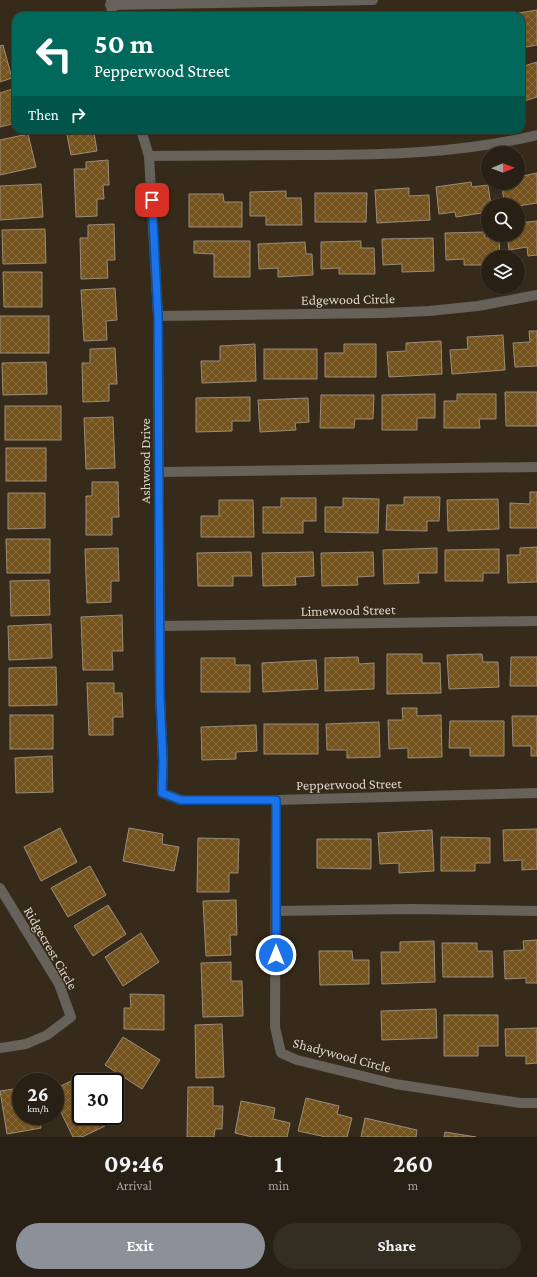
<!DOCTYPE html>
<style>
:root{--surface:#282014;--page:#342d22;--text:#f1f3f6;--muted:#a5a3a0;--line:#443e34;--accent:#8c9099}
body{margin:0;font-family:"Crimson Pro",serif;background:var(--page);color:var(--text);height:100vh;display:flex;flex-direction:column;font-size:15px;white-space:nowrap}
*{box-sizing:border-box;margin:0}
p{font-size:13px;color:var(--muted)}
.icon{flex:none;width:22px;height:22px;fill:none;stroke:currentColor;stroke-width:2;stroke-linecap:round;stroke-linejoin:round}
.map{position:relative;height:1137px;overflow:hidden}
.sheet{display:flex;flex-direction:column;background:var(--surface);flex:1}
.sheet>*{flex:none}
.banner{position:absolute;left:12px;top:12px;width:513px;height:122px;border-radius:12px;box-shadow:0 1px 3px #0004,0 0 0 1px var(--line);background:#00695c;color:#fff;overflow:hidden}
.needle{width:26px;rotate:89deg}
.fabs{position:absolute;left:481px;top:146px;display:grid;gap:8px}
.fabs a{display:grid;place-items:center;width:44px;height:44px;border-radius:50%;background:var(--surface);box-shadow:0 1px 3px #0004,0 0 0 1px var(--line);font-size:20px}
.speed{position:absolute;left:12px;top:1073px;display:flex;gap:8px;font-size:20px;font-weight:700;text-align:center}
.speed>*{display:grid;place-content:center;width:52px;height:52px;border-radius:50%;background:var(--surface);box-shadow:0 1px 3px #0004,0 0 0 1px var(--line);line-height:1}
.speed small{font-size:10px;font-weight:400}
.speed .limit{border:2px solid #111;border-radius:6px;background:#fff;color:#111}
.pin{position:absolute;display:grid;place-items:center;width:34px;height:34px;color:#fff;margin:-17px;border-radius:8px;box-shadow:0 2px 6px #0006}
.me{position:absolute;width:44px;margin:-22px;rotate:0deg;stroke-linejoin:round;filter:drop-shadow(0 0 3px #0008)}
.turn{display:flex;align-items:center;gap:14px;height:84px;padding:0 16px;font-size:18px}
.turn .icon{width:52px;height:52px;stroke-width:2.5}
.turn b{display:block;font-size:28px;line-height:34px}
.then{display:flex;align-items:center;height:38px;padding:0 16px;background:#0003;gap:8px;font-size:15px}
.eta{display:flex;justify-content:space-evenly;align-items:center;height:68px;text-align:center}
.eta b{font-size:24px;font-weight:700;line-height:28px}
.action{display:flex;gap:8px;margin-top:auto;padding:8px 16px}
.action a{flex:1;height:46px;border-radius:24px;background:var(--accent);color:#fff;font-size:16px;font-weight:700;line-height:46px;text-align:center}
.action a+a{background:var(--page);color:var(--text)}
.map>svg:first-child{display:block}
.building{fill:url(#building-cross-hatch);stroke:#9a8c7a}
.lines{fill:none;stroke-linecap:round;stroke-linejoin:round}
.minor{stroke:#666259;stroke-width:10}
.route-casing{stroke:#114b97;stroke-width:10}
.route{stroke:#1a73e8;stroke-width:7}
.labels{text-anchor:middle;stroke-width:3;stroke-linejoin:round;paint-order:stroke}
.street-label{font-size:14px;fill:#dcd4ca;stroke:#362b1b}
</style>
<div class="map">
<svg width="537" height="1137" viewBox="0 0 537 1137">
<defs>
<pattern id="building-cross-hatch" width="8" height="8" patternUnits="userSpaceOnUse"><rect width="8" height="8" fill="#75531e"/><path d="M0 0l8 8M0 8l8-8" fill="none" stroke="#886b3d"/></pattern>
</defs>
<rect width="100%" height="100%" fill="#362b1b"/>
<!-- building -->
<g class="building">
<path d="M 537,10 L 537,45 L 521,48 L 521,16 L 519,16 L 519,13 Z"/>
<path d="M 3,45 L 12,78 L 0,82 L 0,46 Z"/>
<path d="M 537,62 L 537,97 L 521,102 L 521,67 Z"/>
<path d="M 16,88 L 16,123 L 0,127 L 0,93 Z"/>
<path d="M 66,130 L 98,130 L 99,132 L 94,133 L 97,151 L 71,155 Z"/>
<path d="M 28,134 L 36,167 L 0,175 L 0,140 Z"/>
<path d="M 108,160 L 109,185 L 103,185 L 104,199 L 97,199 L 97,216 L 76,217 L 74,169 L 86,169 L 86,162 Z"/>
<path d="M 537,173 L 537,203 L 518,206 L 518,205 L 505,205 L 501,183 L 518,183 L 518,177 Z"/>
<path d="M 471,182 L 472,187 L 488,185 L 491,205 L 488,205 L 488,212 L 456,217 L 455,212 L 439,214 L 436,187 Z"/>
<path d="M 41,184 L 43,217 L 0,220 L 0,186 Z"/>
<path d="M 409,188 L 409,196 L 429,195 L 430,220 L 377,223 L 375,190 Z"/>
<path d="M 286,191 L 286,198 L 301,198 L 302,225 L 266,225 L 266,216 L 250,216 L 250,192 Z"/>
<path d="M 315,193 L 367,193 L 366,222 L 315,222 Z"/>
<path d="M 189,194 L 223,194 L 224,202 L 242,202 L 242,227 L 189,227 Z"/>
<path d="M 537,221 L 537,255 L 528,256 L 527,247 L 509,250 L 507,235 L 518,235 L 518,223 Z"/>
<path d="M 114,224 L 115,260 L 107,260 L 108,278 L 81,279 L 80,238 L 88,238 L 88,225 Z"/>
<path d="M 45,229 L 46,263 L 3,264 L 2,230 Z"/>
<path d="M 485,232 L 485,238 L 499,238 L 500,257 L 488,257 L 488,265 L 464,265 L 464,259 L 446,260 L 445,233 Z"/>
<path d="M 433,238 L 434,271 L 402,272 L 402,264 L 383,265 L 382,239 Z"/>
<path d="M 194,241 L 250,241 L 250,277 L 214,277 L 214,254 L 194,253 Z"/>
<path d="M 361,241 L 361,248 L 374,248 L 375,274 L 339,274 L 339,268 L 321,269 L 321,242 Z"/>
<path d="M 305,242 L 306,254 L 312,254 L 313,275 L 278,277 L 278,268 L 259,269 L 258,244 Z"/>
<path d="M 3,272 L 42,272 L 42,307 L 4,307 Z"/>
<path d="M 115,288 L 117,320 L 106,321 L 107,340 L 84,341 L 81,290 Z"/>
<rect x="0" y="316" width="49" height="37"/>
<path d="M 529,331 L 537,331 L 537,366 L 515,367 L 513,343 L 530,342 Z"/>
<path d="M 503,335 L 505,370 L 452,374 L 450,350 L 468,349 L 467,337 Z"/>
<path d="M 441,341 L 442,374 L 389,377 L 387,352 L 406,351 L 406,343 Z"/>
<path d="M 255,344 L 256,381 L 202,383 L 201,361 L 220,361 L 220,346 Z"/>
<path d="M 344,344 L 376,344 L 376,377 L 325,377 L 325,353 L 344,353 Z"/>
<path d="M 115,348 L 117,384 L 109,384 L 109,401 L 83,402 L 82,363 L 90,363 L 90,349 Z"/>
<rect x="264" y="349" width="53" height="30"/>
<path d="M 46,362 L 47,394 L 3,395 L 2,363 Z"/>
<path d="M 505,392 L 537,392 L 537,426 L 506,426 Z"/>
<path d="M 435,394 L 435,418 L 417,418 L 417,430 L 382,430 L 382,395 Z"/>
<path d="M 457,394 L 496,394 L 496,419 L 479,419 L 480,428 L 444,428 L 444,401 L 457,401 Z"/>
<path d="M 321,395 L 374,395 L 373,419 L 355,419 L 354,428 L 320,428 Z"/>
<path d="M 250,397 L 250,421 L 232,421 L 232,431 L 196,432 L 196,398 Z"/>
<path d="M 308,398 L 309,422 L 295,423 L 296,430 L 260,432 L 258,400 Z"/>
<rect x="5" y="406" width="56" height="34"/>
<path d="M 113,417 L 115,468 L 86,469 L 84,418 Z"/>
<rect x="6" y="448" width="40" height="33"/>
<path d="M 92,482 L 118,482 L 119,517 L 112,517 L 112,535 L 86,535 L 86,496 L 92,496 Z"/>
<path d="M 530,492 L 537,492 L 537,528 L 510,528 L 510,503 L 530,504 Z"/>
<path d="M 8,493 L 45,493 L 45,528 L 8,529 Z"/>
<path d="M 404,497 L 440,497 L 439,521 L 427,521 L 427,531 L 386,530 L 387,505 L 404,505 Z"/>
<path d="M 281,498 L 316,498 L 316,521 L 303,521 L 303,533 L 263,533 L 263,507 L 281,507 Z"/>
<path d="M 343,498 L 379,499 L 378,533 L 325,532 L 325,507 L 343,507 Z"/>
<path d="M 498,499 L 499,529 L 448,531 L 447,500 Z"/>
<path d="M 219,500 L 253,500 L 254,537 L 201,537 L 201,516 L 219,516 Z"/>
<path d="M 6,539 L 50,539 L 50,573 L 7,573 Z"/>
<path d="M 537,547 L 537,582 L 508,583 L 507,555 L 520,555 L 520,548 Z"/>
<path d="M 118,548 L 119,581 L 111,581 L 111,602 L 87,603 L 85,549 Z"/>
<path d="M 437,548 L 437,573 L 418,573 L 419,583 L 384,584 L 383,550 Z"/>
<path d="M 499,549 L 499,573 L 483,573 L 483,581 L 445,581 L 445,550 Z"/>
<path d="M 251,552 L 252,576 L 233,576 L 233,586 L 198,586 L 197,553 Z"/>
<path d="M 313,552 L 314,576 L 295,577 L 296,585 L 263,586 L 262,553 Z"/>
<path d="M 373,552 L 374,576 L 357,577 L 358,585 L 322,586 L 321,553 Z"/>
<path d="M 49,580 L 50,615 L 11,616 L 10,581 Z"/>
<path d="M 122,615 L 123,651 L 112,651 L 113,670 L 83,670 L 81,617 Z"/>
<path d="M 51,624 L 52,658 L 9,660 L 8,626 Z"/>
<path d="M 387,654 L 422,654 L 422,663 L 440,663 L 441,693 L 387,694 Z"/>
<path d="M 482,654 L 483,662 L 498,662 L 499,687 L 449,689 L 447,655 Z"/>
<path d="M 358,657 L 359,664 L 374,663 L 374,689 L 325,691 L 325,658 Z"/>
<path d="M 511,657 L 537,657 L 537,686 L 510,686 Z"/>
<path d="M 201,658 L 235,658 L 235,665 L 250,665 L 250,692 L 201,692 Z"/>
<path d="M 316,660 L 318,689 L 263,692 L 262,663 Z"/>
<path d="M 56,667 L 57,705 L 9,706 L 9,668 Z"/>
<path d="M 87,683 L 114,683 L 114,693 L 122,693 L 123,717 L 113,717 L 113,735 L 89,735 Z"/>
<path d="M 402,708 L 417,708 L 417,716 L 441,715 L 442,757 L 408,758 L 408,748 L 389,749 L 388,720 L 403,720 Z"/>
<rect x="10" y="715" width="43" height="34"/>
<path d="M 512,716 L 537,716 L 537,756 L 531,756 L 531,746 L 513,746 Z"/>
<path d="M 450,721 L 504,721 L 504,756 L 470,756 L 470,748 L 449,748 Z"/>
<path d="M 379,722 L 380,757 L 347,758 L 347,750 L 327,750 L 326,724 Z"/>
<rect x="264" y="724" width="54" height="30"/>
<path d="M 256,725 L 257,751 L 236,752 L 236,759 L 202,760 L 201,727 Z"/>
<path d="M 52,756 L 53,792 L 16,793 L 15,758 Z"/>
<path d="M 60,828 L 77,862 L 41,881 L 24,847 Z"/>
<path d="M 129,828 L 163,834 L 162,844 L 179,847 L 174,871 L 123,861 Z"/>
<path d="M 537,829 L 537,869 L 522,870 L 522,860 L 504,861 L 503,830 Z"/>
<path d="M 432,830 L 434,871 L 399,873 L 399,863 L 380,864 L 378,833 Z"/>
<path d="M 441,837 L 490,838 L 490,863 L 475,863 L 475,871 L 441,871 Z"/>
<path d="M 198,838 L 239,839 L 238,873 L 229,873 L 229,892 L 197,892 Z"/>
<path d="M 317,839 L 371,839 L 371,869 L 317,868 Z"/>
<path d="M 90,866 L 106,895 L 68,917 L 51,888 Z"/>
<path d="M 236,900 L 237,935 L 230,935 L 231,955 L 206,956 L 203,901 Z"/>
<path d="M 108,905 L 126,934 L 93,956 L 74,926 Z"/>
<path d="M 141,933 L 159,962 L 123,986 L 105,957 Z"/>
<path d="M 537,940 L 537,983 L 526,983 L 526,978 L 505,979 L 504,951 L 524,950 L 523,941 Z"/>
<path d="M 434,941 L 435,982 L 382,984 L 381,952 L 400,952 L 400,942 Z"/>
<path d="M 442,943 L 477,943 L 477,951 L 492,951 L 493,977 L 443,977 Z"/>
<path d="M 319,951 L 352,951 L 353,960 L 369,960 L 369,984 L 320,985 Z"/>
<path d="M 231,962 L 231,981 L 242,981 L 243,1016 L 203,1017 L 201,963 Z"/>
<path d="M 130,994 L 164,995 L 164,1030 L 124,1029 L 124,1008 L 131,1008 Z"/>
<path d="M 436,1009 L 437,1038 L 382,1040 L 381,1011 Z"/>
<path d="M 444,1015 L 498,1015 L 498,1046 L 478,1046 L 478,1056 L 444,1056 Z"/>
<path d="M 222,1024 L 224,1077 L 196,1078 L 195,1025 Z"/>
<path d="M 537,1028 L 537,1063 L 526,1064 L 526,1056 L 506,1056 L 505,1029 Z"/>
<path d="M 123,1037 L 160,1060 L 142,1089 L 105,1065 Z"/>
<path d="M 81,1076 L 84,1082 L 81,1082 L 81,1116 L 100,1116 L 105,1126 L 82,1137 L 73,1137 L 55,1100 L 55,1089 Z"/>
<path d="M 188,1087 L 213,1087 L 213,1106 L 223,1106 L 222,1129 L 215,1129 L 214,1137 L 187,1137 Z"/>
<path d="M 21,1088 L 21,1116 L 39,1116 L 41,1128 L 7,1134 L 0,1091 Z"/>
<path d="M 306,1098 L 339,1106 L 337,1114 L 352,1118 L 347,1137 L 326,1137 L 298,1131 Z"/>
<path d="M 241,1101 L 275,1108 L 273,1119 L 290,1123 L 287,1137 L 252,1137 L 235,1133 Z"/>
<path d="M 365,1118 L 417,1130 L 416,1137 L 361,1137 Z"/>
<path d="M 445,1132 L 476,1137 L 444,1137 Z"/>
</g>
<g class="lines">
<!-- minor -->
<g class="minor">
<path d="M 111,0 L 112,16"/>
<path d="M 110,5 L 373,0"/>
<path d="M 141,130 L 149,156 L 158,316 L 160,696 L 163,762 L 162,793 L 181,800 L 276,800 L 537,793"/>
<path d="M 149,156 C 203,156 257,155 310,155 C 386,155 463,153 537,135"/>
<path d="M 158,316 L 383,313 L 429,311 L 478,306 L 537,295"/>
<path d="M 159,472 L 537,467"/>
<path d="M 160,626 L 537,621"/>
<path d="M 276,800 L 275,1027 L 281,1053 L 297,1060 L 395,1084 L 520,1103 L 537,1103"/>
<path d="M 0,888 L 59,984 L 71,1017 L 47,1035 L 26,1044 L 0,1048"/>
<path d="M 276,911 L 411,909 L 537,911"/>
</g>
</g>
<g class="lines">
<defs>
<path id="route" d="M 152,200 L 158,316 L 160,696 L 163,762 L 162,793 L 181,800 L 276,800 L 276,955"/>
</defs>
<!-- route casing -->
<use href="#route" class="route-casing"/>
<!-- route -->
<use href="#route" class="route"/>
</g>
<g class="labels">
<!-- street labels -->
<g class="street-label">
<text transform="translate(348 299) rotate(-1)" y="5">Edgewood Circle</text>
<text transform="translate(145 461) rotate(-90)" y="5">Ashwood Drive</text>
<text transform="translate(348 610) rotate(-1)" y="5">Limewood Street</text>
<text transform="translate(349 784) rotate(-1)" y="5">Pepperwood Street</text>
<text transform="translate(51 948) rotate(60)" y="5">Ridgecrest Circle</text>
<text transform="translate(342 1055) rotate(15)" y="5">Shadywood Circle</text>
</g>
</g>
</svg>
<div class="fabs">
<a><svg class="needle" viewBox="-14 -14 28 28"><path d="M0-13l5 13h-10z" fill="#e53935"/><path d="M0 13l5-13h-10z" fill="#a5a3a0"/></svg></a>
<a><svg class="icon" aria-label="search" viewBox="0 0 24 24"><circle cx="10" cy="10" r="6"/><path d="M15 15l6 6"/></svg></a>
<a><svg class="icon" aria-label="layers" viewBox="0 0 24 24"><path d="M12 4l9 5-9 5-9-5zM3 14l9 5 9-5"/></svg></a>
</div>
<div class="speed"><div>26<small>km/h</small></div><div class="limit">30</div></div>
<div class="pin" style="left:152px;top:200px;background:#d93025"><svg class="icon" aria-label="arrive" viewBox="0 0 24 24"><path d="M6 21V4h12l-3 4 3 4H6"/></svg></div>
<svg class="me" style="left:276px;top:955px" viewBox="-20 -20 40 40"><circle r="17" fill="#1a73e8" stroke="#fff" stroke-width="3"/><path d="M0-11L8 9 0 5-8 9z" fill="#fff"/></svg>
<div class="banner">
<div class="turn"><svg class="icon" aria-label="left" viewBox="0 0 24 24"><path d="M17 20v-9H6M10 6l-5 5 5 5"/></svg><div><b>50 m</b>Pepperwood Street</div></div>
<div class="then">Then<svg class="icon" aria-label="right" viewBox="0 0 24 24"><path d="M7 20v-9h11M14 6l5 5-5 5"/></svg></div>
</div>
</div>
<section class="sheet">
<div class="eta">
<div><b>09:46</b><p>Arrival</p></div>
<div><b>1</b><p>min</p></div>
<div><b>260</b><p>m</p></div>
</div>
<div class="action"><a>Exit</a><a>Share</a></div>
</section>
